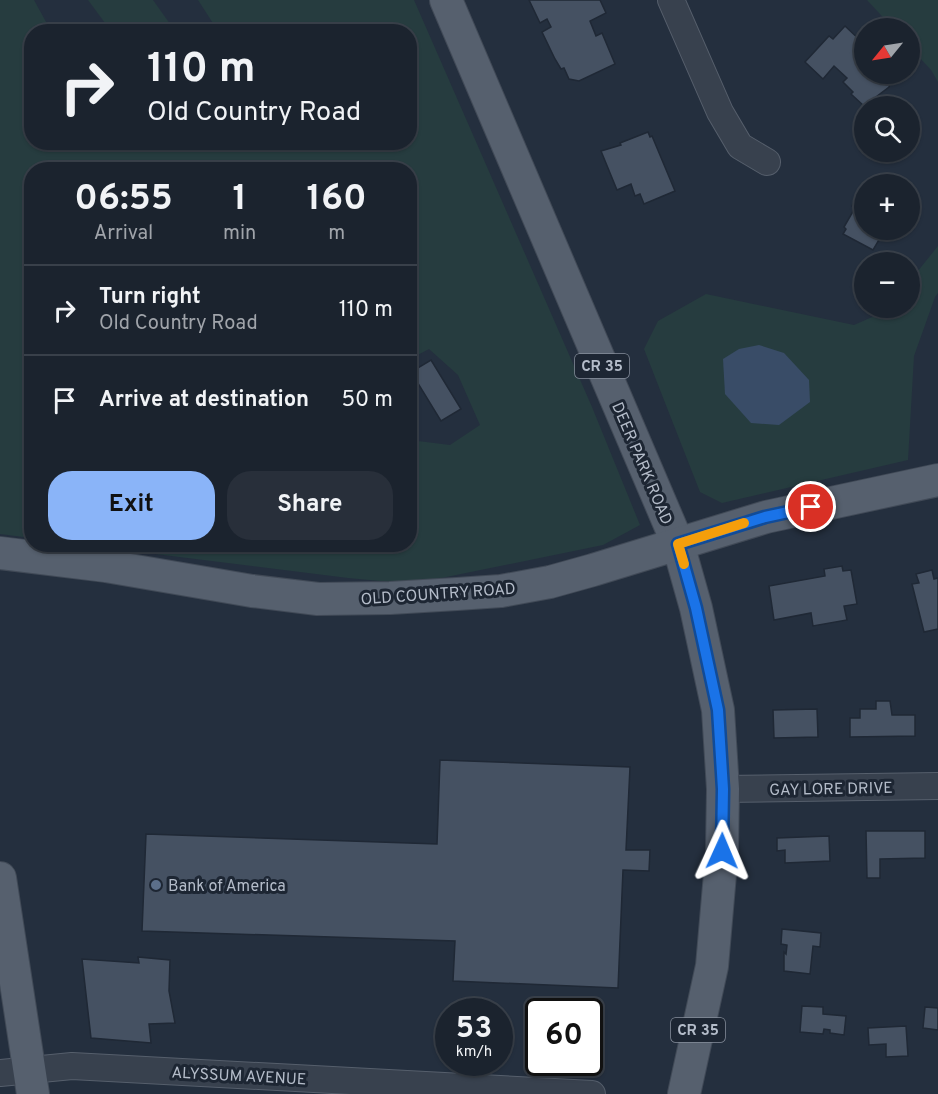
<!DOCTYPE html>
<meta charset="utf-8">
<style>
:root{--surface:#1b232e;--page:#282f3a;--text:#f1f3f6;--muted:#a0a4aa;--line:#39404a;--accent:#8ab4f8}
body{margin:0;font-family:Overpass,sans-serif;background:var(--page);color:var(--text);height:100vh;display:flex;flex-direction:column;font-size:22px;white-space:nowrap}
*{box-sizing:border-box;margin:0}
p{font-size:20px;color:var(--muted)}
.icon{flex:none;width:33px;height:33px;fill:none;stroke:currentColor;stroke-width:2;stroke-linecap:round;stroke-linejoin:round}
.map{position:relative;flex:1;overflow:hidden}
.side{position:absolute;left:24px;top:162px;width:393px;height:390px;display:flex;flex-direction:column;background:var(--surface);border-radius:24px;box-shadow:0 2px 4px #0004,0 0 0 2px var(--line)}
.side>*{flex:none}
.banner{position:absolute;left:24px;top:24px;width:393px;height:126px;border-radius:24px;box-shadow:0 2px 4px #0004,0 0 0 2px var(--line);background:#1b232e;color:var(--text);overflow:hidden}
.needle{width:39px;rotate:240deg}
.controls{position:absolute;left:854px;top:18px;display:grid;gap:12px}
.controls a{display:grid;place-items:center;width:66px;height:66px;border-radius:50%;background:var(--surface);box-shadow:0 2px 4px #0004,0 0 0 2px var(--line);font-size:30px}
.speed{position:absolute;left:435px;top:998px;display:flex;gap:12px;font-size:30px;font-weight:700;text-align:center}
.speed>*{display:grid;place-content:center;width:78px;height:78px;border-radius:50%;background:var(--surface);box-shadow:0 2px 4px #0004,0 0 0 2px var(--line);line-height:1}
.speed small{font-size:15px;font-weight:400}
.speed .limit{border:3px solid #111;border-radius:9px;background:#fff;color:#111}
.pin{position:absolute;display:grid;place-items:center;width:51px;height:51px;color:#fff;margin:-26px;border:3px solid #fff;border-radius:50%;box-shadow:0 2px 6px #0007}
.me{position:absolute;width:66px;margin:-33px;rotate:1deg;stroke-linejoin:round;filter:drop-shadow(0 0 4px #0008)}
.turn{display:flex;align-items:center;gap:21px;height:126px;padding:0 24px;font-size:27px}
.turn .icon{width:78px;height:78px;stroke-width:2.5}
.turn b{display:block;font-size:42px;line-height:51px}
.eta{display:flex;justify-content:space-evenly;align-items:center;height:102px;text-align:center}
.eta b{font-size:36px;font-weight:700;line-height:42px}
.action{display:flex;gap:12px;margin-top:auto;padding:12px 24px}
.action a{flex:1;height:69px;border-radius:24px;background:var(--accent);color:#111;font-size:24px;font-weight:700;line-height:69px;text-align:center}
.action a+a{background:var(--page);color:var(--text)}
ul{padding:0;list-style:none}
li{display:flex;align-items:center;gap:18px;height:90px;padding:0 24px;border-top:2px solid var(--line)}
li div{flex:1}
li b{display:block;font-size:22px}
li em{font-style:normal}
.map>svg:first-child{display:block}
.green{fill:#263c3f}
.water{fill:#394c67}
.building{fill:#455162;stroke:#1f2835;stroke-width:1.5}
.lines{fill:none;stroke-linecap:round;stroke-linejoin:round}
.minor-casing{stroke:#565f6c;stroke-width:28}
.major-casing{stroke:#414a57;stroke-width:34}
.minor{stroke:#38414e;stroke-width:26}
.major{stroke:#56606e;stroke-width:32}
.route-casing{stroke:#114b97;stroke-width:15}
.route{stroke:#1a73e8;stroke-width:10}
.slow{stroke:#f59e0b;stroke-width:10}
.service-dot{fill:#5c6f8a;stroke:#1d2633;stroke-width:2}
.labels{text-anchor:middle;stroke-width:6;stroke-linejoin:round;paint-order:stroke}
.shield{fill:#1d2633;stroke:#878f9c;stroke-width:1.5}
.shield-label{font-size:15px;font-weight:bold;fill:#b4bcc9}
.street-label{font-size:16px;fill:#b4bcc9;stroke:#1d2633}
.poi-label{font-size:16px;fill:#b4bcc9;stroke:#1d2633;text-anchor:start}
</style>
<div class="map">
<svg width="938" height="1094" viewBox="0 0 938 1094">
<rect width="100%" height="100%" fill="#242f3e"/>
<!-- green -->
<g class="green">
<path d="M 0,0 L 34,0 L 51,31 L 32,32 L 32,142 L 410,142 L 410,32 L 218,31 L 198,0 L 414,0 L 592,407 L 640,525 L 603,545 L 412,584 L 348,578 L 83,545 L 410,544 L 410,438 L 418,441 L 450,445 L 480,425 L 458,375 L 429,349 L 410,359 L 410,170 L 32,170 L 31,538 L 0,534 Z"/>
<path d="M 88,0 L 153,0 L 175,31 L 111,31 Z"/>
<path d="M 867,0 L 938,0 L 938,82 L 931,70 L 909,46 L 909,28 L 893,28 Z"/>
<path d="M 938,246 L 938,293 L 935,297 L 914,356 L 908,460 L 722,503 L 700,492 L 644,349 L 658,321 L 706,294 L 854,325 L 886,311 L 889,308 L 909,308 L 909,282 Z"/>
</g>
<!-- water -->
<path class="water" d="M 759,345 L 784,353 L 809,380 L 810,402 L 779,425 L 751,423 L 725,394 L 723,359 L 739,349 Z"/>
<!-- building -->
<g class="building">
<path d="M 529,0 L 600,0 L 606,13 L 590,21 L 596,36 L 602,33 L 615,64 L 579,81 L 569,79 L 564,68 L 561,69 L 555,59 L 542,32 L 551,27 L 547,19 L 540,23 Z"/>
<path d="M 845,26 L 864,44 L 864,74 L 893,74 L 889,87 L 864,106 L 851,94 L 853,92 L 843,82 L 847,78 L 834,66 L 823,79 L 805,62 L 829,36 L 833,39 Z"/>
<path d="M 648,132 L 650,137 L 652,136 L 675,191 L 644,204 L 640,194 L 635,196 L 631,184 L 617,190 L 601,151 L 621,145 L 620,143 Z"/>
<path d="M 864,191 L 864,230 L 890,230 L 884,239 L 880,238 L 873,250 L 843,234 L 846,229 L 844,227 L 855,208 L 852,206 L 855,200 L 857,203 Z"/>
<path d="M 431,360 L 461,409 L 441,421 L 411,372 Z"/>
<path d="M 842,566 L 843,571 L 851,570 L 857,604 L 844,606 L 847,620 L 813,626 L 811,613 L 774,620 L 769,586 L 825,576 L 824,569 Z"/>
<path d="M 932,570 L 934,579 L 938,578 L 938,629 L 924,632 L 912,584 L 919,583 L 916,574 Z"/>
<path d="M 876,701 L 890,701 L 892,715 L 915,715 L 915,736 L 850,737 L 850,718 L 860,718 L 860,709 L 876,709 Z"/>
<path d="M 817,709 L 818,737 L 774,738 L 773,710 Z"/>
<path d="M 440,760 L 630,767 L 626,850 L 650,850 L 649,871 L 623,870 L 618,988 L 453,981 L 455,941 L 142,931 L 146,834 L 437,844 Z"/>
<path d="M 866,831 L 925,831 L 925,858 L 880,859 L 880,878 L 867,878 Z"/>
<path d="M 829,836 L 830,861 L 785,863 L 785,850 L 777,851 L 777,838 Z"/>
<path d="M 782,929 L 821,933 L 820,947 L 813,946 L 810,974 L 784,971 L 784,952 L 786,954 L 787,945 L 781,944 Z"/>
<path d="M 138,957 L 170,960 L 169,991 L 175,1023 L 149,1024 L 151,1043 L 91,1038 L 82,959 L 139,963 Z"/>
<path d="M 802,1006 L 823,1007 L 823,1014 L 846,1016 L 844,1035 L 830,1033 L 830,1030 L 824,1029 L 823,1034 L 800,1032 Z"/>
<path d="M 925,1007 L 938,1008 L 938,1030 L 923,1028 Z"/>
<path d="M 906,1026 L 908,1056 L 886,1057 L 886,1044 L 869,1045 L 868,1028 Z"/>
</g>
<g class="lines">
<defs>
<g id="minor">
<path d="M 671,0 L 720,112 L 740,146 L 767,162"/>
<path d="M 723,789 L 938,786"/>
<path d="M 0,1073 L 72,1066 L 592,1094"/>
</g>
<g id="major">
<path d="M 446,0 L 678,544 L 696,608 L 718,710 L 723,789 L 722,851 L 712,966 L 684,1094"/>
<path d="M 0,553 L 106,566 L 252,591 L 318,599 L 390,598 L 457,594 L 501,591 L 550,582 L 593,570 L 766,517 L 938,480"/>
<path d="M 0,878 L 33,1094"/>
</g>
</defs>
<!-- minor casing -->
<use href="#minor" class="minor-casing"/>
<!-- major casing -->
<use href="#major" class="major-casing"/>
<!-- minor -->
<use href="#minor" class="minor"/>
<!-- major -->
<use href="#major" class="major"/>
</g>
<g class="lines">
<defs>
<path id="route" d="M 722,851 L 723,789 L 718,710 L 696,608 L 678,544 L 765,517 L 811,507"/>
</defs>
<!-- route casing -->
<use href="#route" class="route-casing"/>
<!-- route -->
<use href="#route" class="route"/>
<!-- slow -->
<path class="slow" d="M 684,564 L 678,544 L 744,523"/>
</g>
<!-- markers -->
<circle class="service-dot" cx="156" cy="885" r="6"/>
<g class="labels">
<!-- shield labels -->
<g class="shield">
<rect x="575" y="354" width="54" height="24" rx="4.5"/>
<rect x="671" y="1018" width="54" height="24" rx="4.5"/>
</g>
<g class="shield-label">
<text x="602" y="371">CR 35</text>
<text x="698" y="1035">CR 35</text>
</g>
<!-- street labels -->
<g class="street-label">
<text transform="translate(643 463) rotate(67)" y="6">DEER PARK ROAD</text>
<text transform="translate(438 593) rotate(-4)" y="6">OLD COUNTRY ROAD</text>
<text transform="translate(831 788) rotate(-1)" y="6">GAY LORE DRIVE</text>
<text transform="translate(239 1075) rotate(3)" y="6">ALYSSUM AVENUE</text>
</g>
<!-- poi labels -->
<g class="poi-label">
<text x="168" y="891">Bank of America</text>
</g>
</g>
</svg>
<div class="controls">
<a><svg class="needle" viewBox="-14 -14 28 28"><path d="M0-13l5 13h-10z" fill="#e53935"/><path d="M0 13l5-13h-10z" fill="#a0a4aa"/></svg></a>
<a><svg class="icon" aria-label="search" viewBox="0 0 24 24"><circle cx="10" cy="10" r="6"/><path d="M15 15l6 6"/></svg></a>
<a>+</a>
<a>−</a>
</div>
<div class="speed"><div>53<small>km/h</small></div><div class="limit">60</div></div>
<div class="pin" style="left:811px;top:507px;background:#d93025"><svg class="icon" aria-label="arrive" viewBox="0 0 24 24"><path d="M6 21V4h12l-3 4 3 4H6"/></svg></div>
<svg class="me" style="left:722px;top:851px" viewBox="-20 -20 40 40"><path d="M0-17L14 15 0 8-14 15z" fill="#1a73e8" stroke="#fff" stroke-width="4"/></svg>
<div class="banner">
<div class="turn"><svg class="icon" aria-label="right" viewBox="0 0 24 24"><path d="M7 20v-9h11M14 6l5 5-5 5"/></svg><div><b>110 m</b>Old Country Road</div></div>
</div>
<section class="side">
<div class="eta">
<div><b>06:55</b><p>Arrival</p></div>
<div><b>1</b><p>min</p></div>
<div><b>160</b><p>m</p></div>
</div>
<ul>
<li><svg class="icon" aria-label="right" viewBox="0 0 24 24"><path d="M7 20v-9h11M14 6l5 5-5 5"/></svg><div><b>Turn right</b><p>Old Country Road</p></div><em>110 m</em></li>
<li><svg class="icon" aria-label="arrive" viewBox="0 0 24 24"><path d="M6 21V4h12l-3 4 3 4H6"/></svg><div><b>Arrive at destination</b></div><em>50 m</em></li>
</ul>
<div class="action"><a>Exit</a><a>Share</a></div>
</section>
</div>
